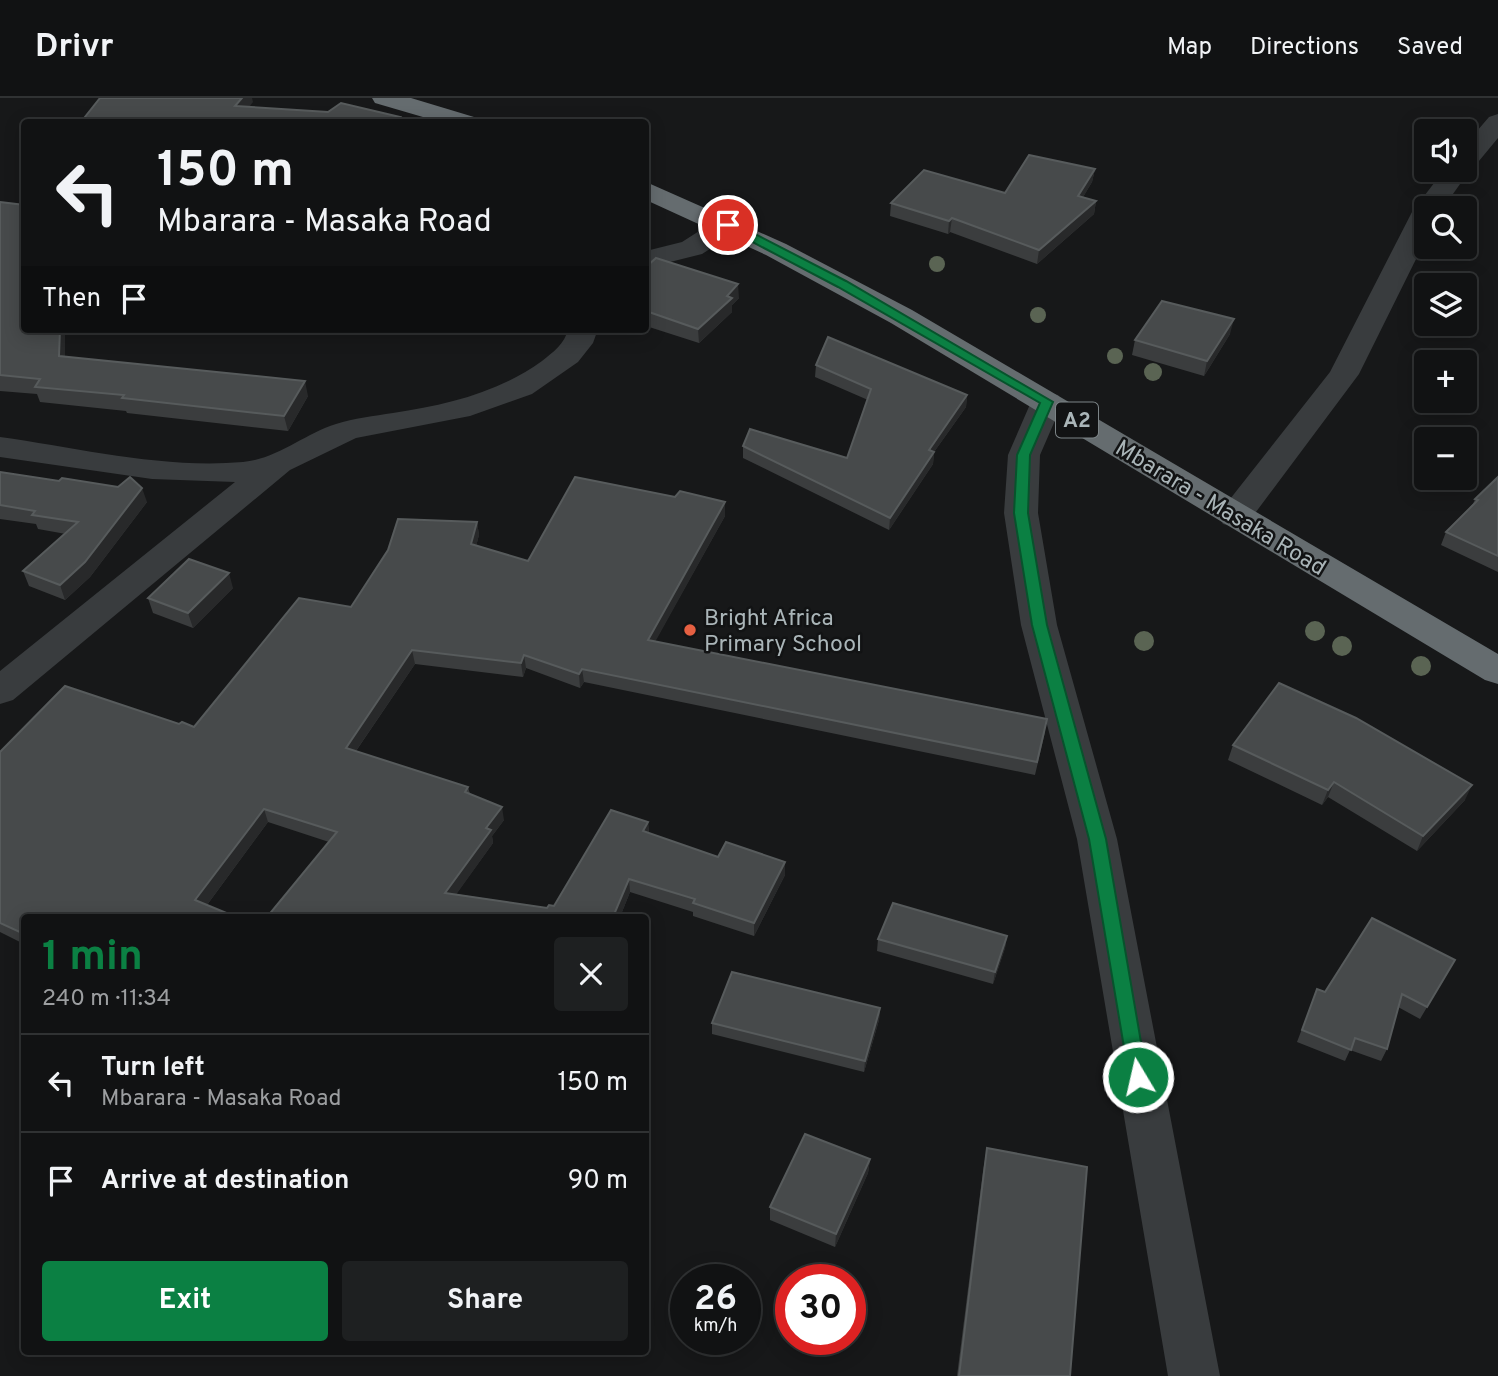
<!DOCTYPE html>
<meta charset="utf-8">
<style>
:root{--surface:#111213;--page:#1e2021;--text:#f1f3f6;--muted:#9c9ea0;--line:#303233;--accent:#0b8043}
body{margin:0;font-family:Overpass,sans-serif;background:var(--page);color:var(--text);height:100vh;display:flex;flex-direction:column;font-size:26px;white-space:nowrap}
*{box-sizing:border-box;margin:0}
p{font-size:23px;color:var(--muted)}
.icon{flex:none;width:38px;height:38px;fill:none;stroke:currentColor;stroke-width:2;stroke-linecap:round;stroke-linejoin:round}
.map{position:relative;flex:1;overflow:hidden}
.drawer{position:absolute;left:21px;top:816px;width:628px;height:441px;display:flex;flex-direction:column;background:var(--surface);border-radius:7px;box-shadow:0 4px 18px #0003,0 0 0 2px var(--line)}
.drawer>*{flex:none}
.hud{position:absolute;left:21px;top:21px;width:628px;height:214px;border-radius:7px;box-shadow:0 4px 18px #0003,0 0 0 2px var(--line);background:#111213;color:var(--text);overflow:hidden}
.controls{position:absolute;left:1414px;top:21px;display:grid;gap:14px}
.controls a{display:grid;place-items:center;width:63px;height:63px;border-radius:7px;background:var(--surface);box-shadow:0 4px 18px #0003,0 0 0 2px var(--line);font-size:35px}
.speed{position:absolute;left:670px;top:1166px;display:flex;gap:14px;font-size:35px;font-weight:700;text-align:center}
.speed>*{display:grid;place-content:center;width:91px;height:91px;border-radius:50%;background:var(--surface);box-shadow:0 4px 18px #0003,0 0 0 2px var(--line);line-height:1}
.speed small{font-size:18px;font-weight:400}
.speed .limit{border:10px solid #d22;background:#fff;color:#111}
.pin{position:absolute;display:grid;place-items:center;width:60px;height:60px;color:#fff;margin:-30px;border:4px solid #fff;border-radius:50%;box-shadow:0 2px 7px #0007}
.me{position:absolute;width:77px;margin:-38px;rotate:351deg;stroke-linejoin:round;filter:drop-shadow(0 0 5px #0008)}
.turn{display:flex;align-items:center;gap:24px;height:147px;padding:0 21px;font-size:32px}
.turn .icon{width:91px;height:91px;stroke-width:2.5}
.turn b{display:block;font-size:49px;line-height:60px}
.then{display:flex;align-items:center;height:66px;padding:0 21px;background:#0003;gap:14px;font-size:26px}
.round{display:grid;place-items:center;flex:none;width:74px;height:74px;border-radius:7px;background:var(--page)}
.headline{display:flex;align-items:center;justify-content:space-between;height:119px;padding:0 21px}
h1{font-size:42px;font-weight:700;line-height:52px;color:var(--accent)}
.cta{display:flex;gap:14px;margin-top:auto;padding:14px 21px}
.cta a{flex:1;height:80px;border-radius:7px;background:var(--accent);color:#fff;font-size:28px;font-weight:700;line-height:80px;text-align:center}
.cta a+a{background:var(--page);color:var(--text)}
ul{padding:0;list-style:none}
li{display:flex;align-items:center;gap:21px;height:98px;padding:0 21px;border-top:2px solid var(--line)}
li div{flex:1}
li b{display:block;font-size:26px}
li em{font-style:normal}
header{display:flex;align-items:center;gap:42px;box-sizing:border-box;height:98px;padding:0 35px;background:var(--surface);border-bottom:2px solid var(--line)}
header strong{font-size:33px}
nav{display:flex;gap:38px;margin-inline-start:auto;font-size:24px}
.map>svg:first-child{display:block}
.lines{fill:none;stroke-linecap:round;stroke-linejoin:round}
.minor{fill:#393c3e;fill-rule:evenodd}
.highway{fill:#656c6f;fill-rule:evenodd}
.tree{fill:#5a6453}
.wall{fill:#3b3d3e}
.shaded-wall{fill:#28292a}
.building{fill:#474a4b;stroke:#575b5c;stroke-width:2}
.route{fill:#0b8043;stroke:#07532c;stroke-width:2}
.poi-dot{fill:#e66042;stroke:#121314;stroke-width:2.5}
.labels{text-anchor:middle;stroke-width:5;stroke-linejoin:round;paint-order:stroke}
.shield{fill:#121314;stroke:#7c8487;stroke-width:2}
.shield-label{font-size:21px;font-weight:bold;fill:#aab5b8}
.street-label{font-size:23px;fill:#aab5b8;stroke:#121314}
.poi-label{font-size:23px;fill:#aab5b8;stroke:#121314;text-anchor:start}
</style>
<header>
<strong>Drivr</strong>
<nav><a>Map</a><a>Directions</a><a>Saved</a></nav>
</header>
<div class="map">
<svg width="1498" height="1278" viewBox="0 0 1498 1278">
<rect width="100%" height="100%" fill="#171819"/>
<g class="lines">
<!-- minor -->
<g class="minor">
<path d="M 1498,16 L 1498,40 L 1474,69 L 1469,70 L 1470,72 L 1443,110 L 1426,110 L 1426,141 L 1359,276 L 1247,426 L 1235,429 L 1223,426 L 1218,418 L 1223,410 L 1330,274 L 1412,114 L 1444,72 L 1465,72 L 1465,47 L 1489,19 Z"/>
<path d="M 728,119 L 738,121 L 742,127 L 738,133 L 702,156 L 646,170 L 646,153 L 682,144 L 718,121 Z"/>
<path d="M 568,231 L 598,231 L 593,245 L 578,264 L 532,296 L 470,318 L 356,340 L 290,372 L 13,602 L 0,606 L 0,573 L 235,384 L 152,381 L 0,359 L 0,339 C 79,350 162,371 243,364 C 277,361 304,336 336,326 C 354,320 374,318 393,315 C 446,307 498,295 542,263 C 553,254 565,246 568,231 Z"/>
<path d="M 1047,295 L 1058,297 L 1063,304 L 1040,357 L 1038,415 L 1057,527 L 1117,741 L 1220,1278 L 1168,1278 L 1077,741 L 1021,527 L 1004,415 L 1008,357 L 1031,304 L 1036,297 Z"/>
</g>
<!-- highway -->
<g class="highway">
<path d="M 372,0 L 411,0 L 474,19 L 478,24 L 440,24 L 375,5 Z"/>
<path d="M 646,84 L 786,146 L 912,212 L 1498,556 L 1498,586 L 1485,582 L 891,225 L 766,157 L 646,102 Z"/>
</g>
</g>
<!-- trees -->
<g class="tree">
<circle cx="937" cy="166" r="8"/>
<circle cx="1038" cy="217" r="8"/>
<circle cx="1115" cy="258" r="8"/>
<circle cx="1153" cy="274" r="9"/>
<circle cx="1315" cy="533" r="10"/>
<circle cx="1144" cy="543" r="10"/>
<circle cx="1342" cy="548" r="10"/>
<circle cx="1421" cy="568" r="10"/>
</g>
<!-- wall -->
<g class="wall">
<path d="M 1095,71 L 1092,84 L 1083,99 L 1096,103 L 1094,116 L 1037,166 L 950,134 L 948,136 L 890,118 L 891,105 L 1005,95 Z"/>
<path d="M 0,104 L 24,231 L 65,231 L 65,258 L 308,298 L 288,333 L 127,315 L 126,313 L 40,304 L 37,296 L 0,293 Z"/>
<path d="M 646,169 L 739,200 L 732,207 L 732,214 L 699,245 L 646,228 Z"/>
<path d="M 1230,236 L 1204,278 L 1132,257 L 1135,242 Z"/>
<path d="M 816,267 L 967,297 L 966,309 L 934,354 L 933,366 L 889,432 L 743,360 L 743,348 L 847,360 L 868,302 L 815,279 Z"/>
<path d="M 0,374 L 147,404 L 90,479 L 65,502 L 29,488 L 23,473 L 66,436 L 38,431 L 36,426 L 0,421 Z"/>
<path d="M 1498,379 L 1498,474 L 1441,447 L 1446,434 L 1473,406 L 1475,401 Z"/>
<path d="M 675,399 L 725,404 L 725,418 L 655,543 L 1045,634 L 1035,677 L 584,584 L 580,590 L 526,570 L 523,579 L 415,566 L 356,653 L 468,689 L 470,696 L 504,722 L 492,738 L 493,745 L 456,796 L 547,810 L 554,808 L 648,724 L 649,735 L 718,759 L 785,764 L 785,777 L 754,838 L 693,818 L 693,814 L 630,794 L 620,819 L 267,819 L 329,744 L 268,724 L 207,807 L 24,819 L 24,846 L 0,834 L 0,654 L 179,626 L 194,629 L 351,509 L 477,424 L 479,437 L 476,448 L 528,463 Z"/>
<path d="M 233,490 L 193,530 L 153,515 L 148,500 Z"/>
<path d="M 1233,647 L 1465,702 L 1417,753 L 1328,699 L 1322,707 L 1228,662 Z"/>
<path d="M 1007,838 L 1005,850 L 993,886 L 877,853 L 878,841 Z"/>
<path d="M 1455,862 L 1420,921 L 1398,909 L 1387,951 L 1381,963 L 1350,952 L 1345,963 L 1297,944 L 1317,891 L 1325,894 Z"/>
<path d="M 880,910 L 879,922 L 864,974 L 712,936 L 712,925 Z"/>
<path d="M 987,1050 L 1070,1278 L 957,1278 L 983,1073 Z"/>
<path d="M 870,1061 L 868,1075 L 835,1149 L 770,1122 L 770,1109 Z"/>
</g>
<!-- shaded-wall -->
<g class="shaded-wall">
<path d="M 242,0 L 252,0 L 253,4 L 239,22 L 235,8 Z"/>
<path d="M 400,19 L 400,24 L 393,24 Z"/>
<path d="M 1095,71 L 1092,84 L 1076,111 L 1078,98 Z"/>
<path d="M 1096,103 L 1094,116 L 1037,166 L 1039,152 Z"/>
<path d="M 952,120 L 950,134 L 948,136 L 949,123 Z"/>
<path d="M 738,186 L 739,200 L 732,207 L 732,214 L 699,245 L 698,231 Z"/>
<path d="M 1234,221 L 1230,236 L 1204,278 L 1207,263 Z"/>
<path d="M 60,231 L 65,231 L 65,273 L 59,258 Z"/>
<path d="M 305,283 L 308,298 L 288,333 L 284,318 Z"/>
<path d="M 967,297 L 966,309 L 934,354 L 933,366 L 889,432 L 890,420 L 929,352 Z"/>
<path d="M 142,390 L 147,404 L 90,479 L 65,502 L 60,487 Z"/>
<path d="M 725,404 L 725,418 L 649,555 L 648,542 Z"/>
<path d="M 477,424 L 479,437 L 473,460 L 471,446 Z"/>
<path d="M 229,475 L 233,490 L 193,530 L 188,515 Z"/>
<path d="M 412,552 L 415,566 L 349,663 L 346,650 Z"/>
<path d="M 524,557 L 526,570 L 523,579 L 521,565 Z"/>
<path d="M 582,571 L 584,584 L 580,590 L 579,576 Z"/>
<path d="M 1334,684 L 1328,699 L 1322,707 L 1328,692 Z"/>
<path d="M 1472,687 L 1465,702 L 1417,753 L 1423,738 Z"/>
<path d="M 502,709 L 504,722 L 492,738 L 493,745 L 448,808 L 445,795 L 486,730 Z"/>
<path d="M 264,711 L 268,724 L 201,815 L 195,802 Z"/>
<path d="M 648,724 L 649,737 L 643,733 Z"/>
<path d="M 785,764 L 785,777 L 754,838 L 754,825 Z"/>
<path d="M 629,781 L 630,794 L 620,819 L 613,819 Z"/>
<path d="M 1007,838 L 1005,850 L 993,886 L 995,874 Z"/>
<path d="M 880,910 L 879,922 L 864,974 L 865,963 Z"/>
<path d="M 870,1061 L 868,1075 L 835,1149 L 836,1136 Z"/>
</g>
<!-- building -->
<g class="building">
<path d="M 100,0 L 242,0 L 235,8 L 328,14 L 341,5 L 400,19 L 393,24 L 81,24 Z"/>
<path d="M 1029,57 L 1095,71 L 1078,98 L 1096,103 L 1039,152 L 952,120 L 949,123 L 891,105 L 924,72 L 1005,95 Z"/>
<path d="M 0,104 L 24,107 L 24,231 L 60,231 L 59,258 L 305,283 L 284,318 L 122,300 L 124,297 L 35,289 L 40,281 L 0,277 Z"/>
<path d="M 656,160 L 738,186 L 727,198 L 732,200 L 698,231 L 646,213 L 646,169 Z"/>
<path d="M 1162,203 L 1234,221 L 1207,263 L 1135,242 Z"/>
<path d="M 828,239 L 967,297 L 929,352 L 934,354 L 890,420 L 743,348 L 750,331 L 847,360 L 871,291 L 816,267 Z"/>
<path d="M 0,374 L 59,383 L 62,380 L 118,389 L 130,379 L 142,390 L 85,464 L 60,487 L 23,473 L 78,424 L 32,417 L 35,413 L 0,407 Z"/>
<path d="M 575,379 L 675,399 L 680,393 L 725,404 L 648,542 L 1047,621 L 1037,664 L 582,571 L 579,576 L 524,557 L 521,565 L 412,552 L 346,650 L 468,689 L 465,694 L 502,709 L 486,730 L 491,732 L 445,795 L 547,810 L 549,807 L 554,808 L 611,712 L 648,724 L 643,733 L 718,759 L 726,744 L 785,764 L 754,825 L 693,805 L 695,801 L 629,781 L 613,819 L 267,819 L 337,734 L 264,711 L 195,802 L 236,819 L 24,819 L 24,833 L 22,835 L 0,825 L 0,654 L 65,588 L 179,626 L 182,624 L 194,629 L 299,500 L 351,509 L 388,452 L 398,421 L 477,424 L 471,446 L 528,463 Z"/>
<path d="M 1498,379 L 1498,458 L 1446,434 L 1478,402 L 1475,401 Z"/>
<path d="M 189,461 L 229,475 L 188,515 L 148,500 Z"/>
<path d="M 1279,585 L 1356,620 L 1472,687 L 1423,738 L 1334,684 L 1328,692 L 1233,647 Z"/>
<path d="M 893,805 L 1007,838 L 995,874 L 878,841 Z"/>
<path d="M 1372,820 L 1455,862 L 1427,909 L 1402,896 L 1387,951 L 1355,940 L 1351,952 L 1302,932 L 1317,891 L 1325,894 Z"/>
<path d="M 732,874 L 880,910 L 865,963 L 712,925 Z"/>
<path d="M 805,1036 L 870,1061 L 836,1136 L 770,1109 Z"/>
<path d="M 987,1050 L 1087,1069 L 1070,1278 L 959,1278 Z"/>
</g>
<!-- route -->
<path class="route" d="M 724,124 L 732,124 L 846,183 L 1053,304 L 1030,357 L 1028,415 L 1047,527 L 1106,741 L 1147,979 L 1145,985 L 1138,988 L 1131,985 L 1129,979 L 1089,741 L 1032,527 L 1014,415 L 1017,357 L 1040,305 L 838,189 L 724,129 Z"/>
<!-- markers -->
<circle class="poi-dot" cx="690" cy="532" r="7"/>
<g class="labels">
<!-- shield labels -->
<rect class="shield" x="1056" y="304.5" width="42" height="35" rx="5"/>
<g class="shield-label">
<text x="1077" y="329">A2</text>
</g>
<!-- street labels -->
<g class="street-label">
<text transform="translate(1221 409) rotate(31)" y="8">Mbarara - Masaka Road</text>
</g>
<!-- poi labels -->
<g class="poi-label">
<text x="704" y="527">Bright Africa<tspan x="704" dy="26">Primary School</tspan></text>
</g>
</g>
</svg>
<div class="controls">
<a><svg class="icon" aria-label="sound" viewBox="0 0 24 24"><path d="M4 9h4l5-4v14l-5-4H4zM17 9q2 3 0 6"/></svg></a>
<a><svg class="icon" aria-label="search" viewBox="0 0 24 24"><circle cx="10" cy="10" r="6"/><path d="M15 15l6 6"/></svg></a>
<a><svg class="icon" aria-label="layers" viewBox="0 0 24 24"><path d="M12 4l9 5-9 5-9-5zM3 14l9 5 9-5"/></svg></a>
<a>+</a>
<a>−</a>
</div>
<div class="speed"><div>26<small>km/h</small></div><div class="limit">30</div></div>
<div class="pin" style="left:728px;top:127px;background:#d93025"><svg class="icon" aria-label="arrive" viewBox="0 0 24 24"><path d="M6 21V4h12l-3 4 3 4H6"/></svg></div>
<svg class="me" style="left:1138px;top:979px" viewBox="-20 -20 40 40"><circle r="17" fill="#0b8043" stroke="#fff" stroke-width="3"/><path d="M0-11L8 9 0 5-8 9z" fill="#fff"/></svg>
<div class="hud">
<div class="turn"><svg class="icon" aria-label="left" viewBox="0 0 24 24"><path d="M17 20v-9H6M10 6l-5 5 5 5"/></svg><div><b>150 m</b>Mbarara - Masaka Road</div></div>
<div class="then">Then<svg class="icon" aria-label="arrive" viewBox="0 0 24 24"><path d="M6 21V4h12l-3 4 3 4H6"/></svg></div>
</div>
<section class="drawer">
<div class="headline"><div><h1>1 min</h1><p>240 m · 11:34</p></div><a class="round"><svg class="icon" aria-label="close" viewBox="0 0 24 24"><path d="M6 6l12 12M18 6L6 18"/></svg></a></div>
<ul>
<li><svg class="icon" aria-label="left" viewBox="0 0 24 24"><path d="M17 20v-9H6M10 6l-5 5 5 5"/></svg><div><b>Turn left</b><p>Mbarara - Masaka Road</p></div><em>150 m</em></li>
<li><svg class="icon" aria-label="arrive" viewBox="0 0 24 24"><path d="M6 21V4h12l-3 4 3 4H6"/></svg><div><b>Arrive at destination</b></div><em>90 m</em></li>
</ul>
<div class="cta"><a>Exit</a><a>Share</a></div>
</section>
</div>
